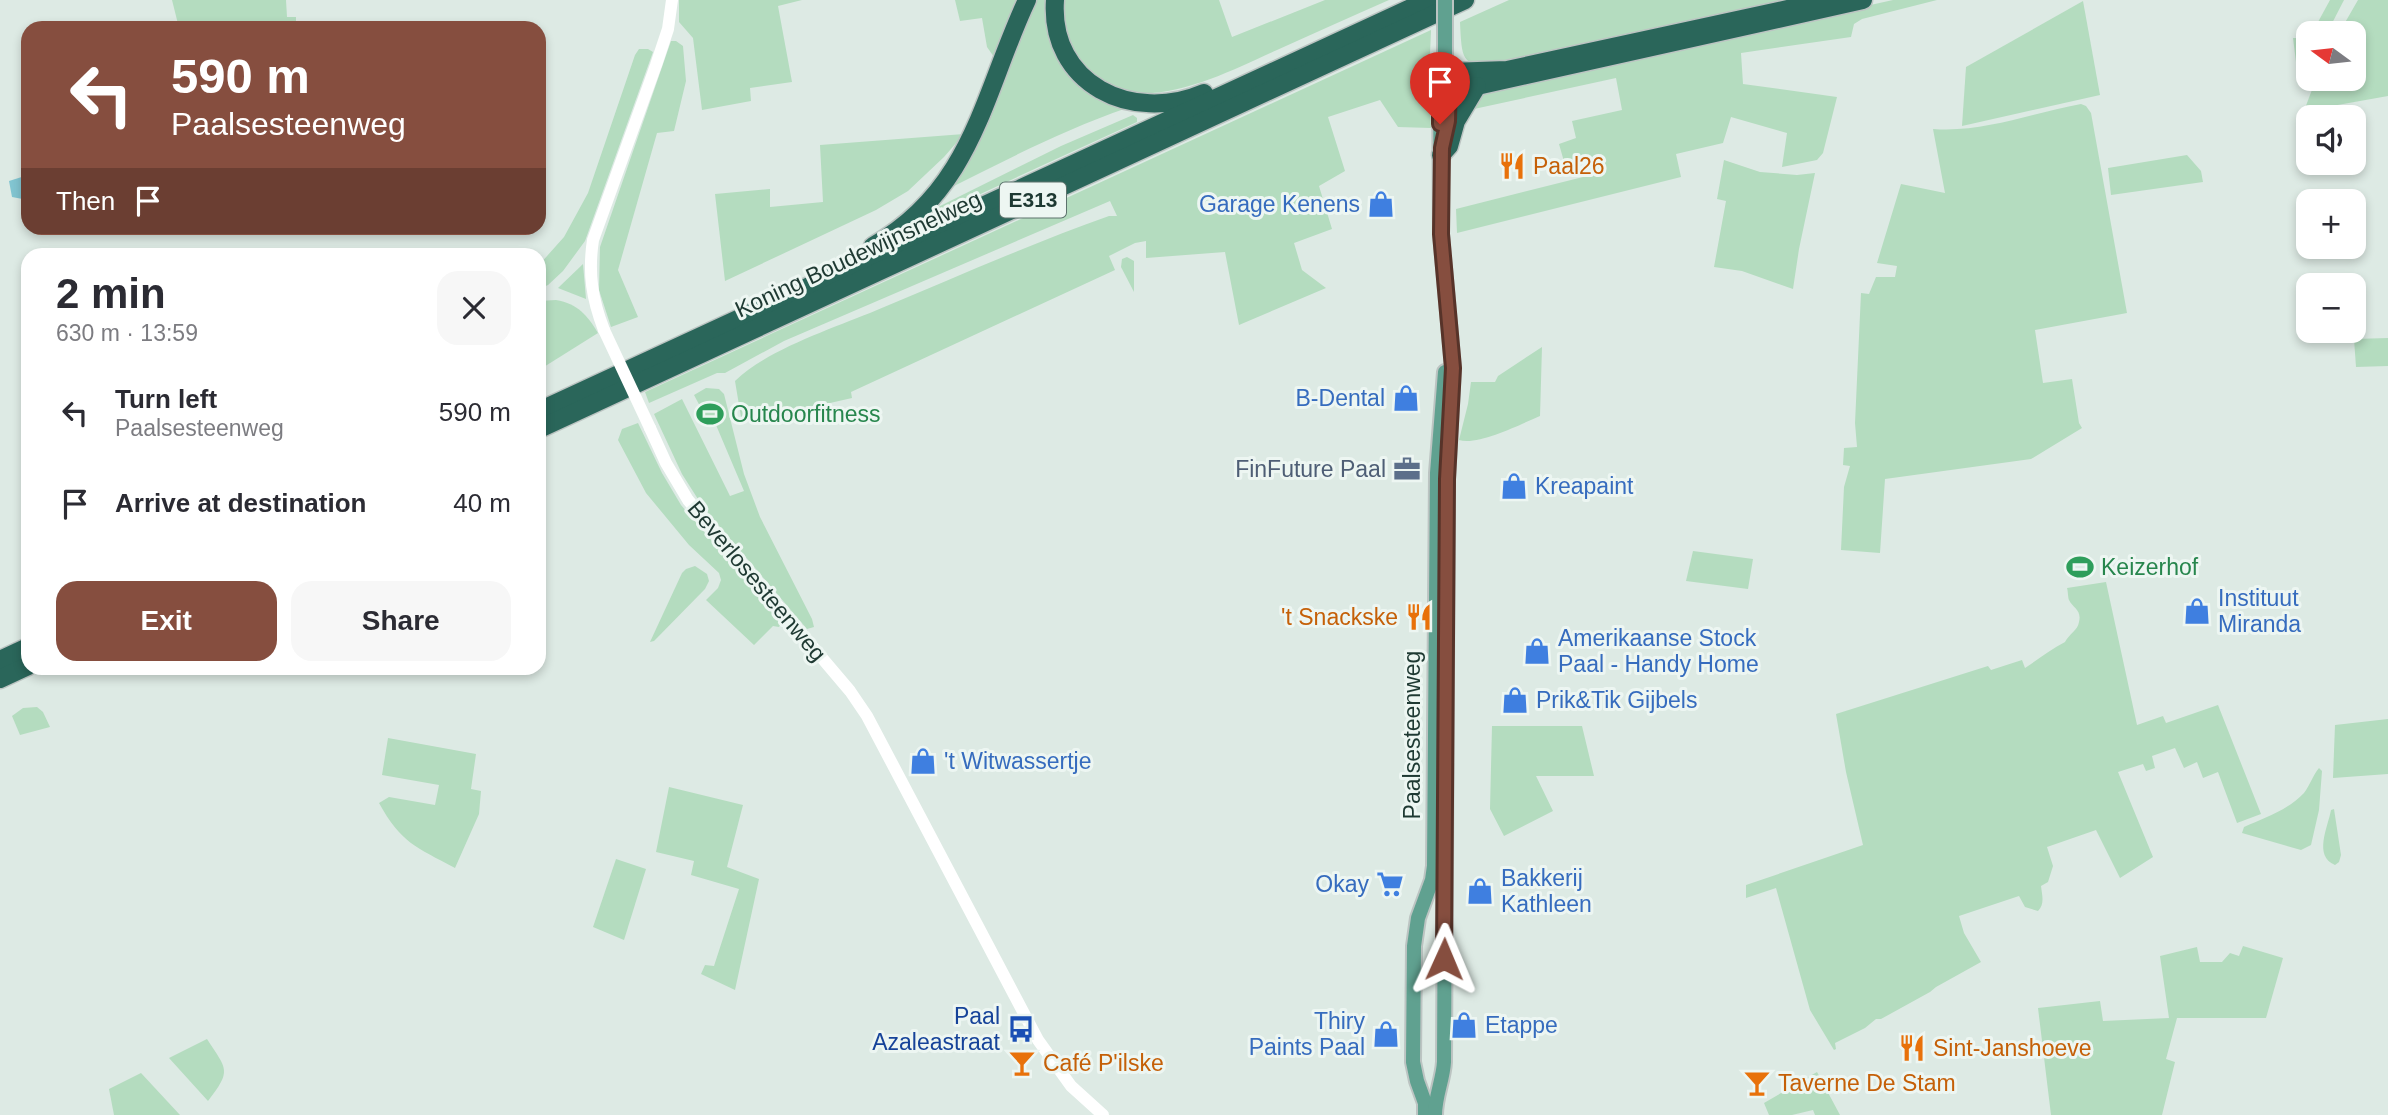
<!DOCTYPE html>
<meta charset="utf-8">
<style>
:root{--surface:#fff;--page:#f7f7f7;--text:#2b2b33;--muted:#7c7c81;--accent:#864e3f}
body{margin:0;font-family:Arial,sans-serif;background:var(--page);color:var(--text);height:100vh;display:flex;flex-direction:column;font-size:26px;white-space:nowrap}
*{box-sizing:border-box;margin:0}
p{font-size:23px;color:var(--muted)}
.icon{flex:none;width:38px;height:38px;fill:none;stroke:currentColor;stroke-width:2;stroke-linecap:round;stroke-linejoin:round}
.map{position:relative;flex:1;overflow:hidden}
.drawer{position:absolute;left:21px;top:248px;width:525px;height:427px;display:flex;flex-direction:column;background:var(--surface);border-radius:21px;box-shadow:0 4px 10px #0003}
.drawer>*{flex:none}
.guide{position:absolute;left:21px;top:21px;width:525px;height:214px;border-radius:21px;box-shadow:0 4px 10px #0003;background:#864e3f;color:#fff;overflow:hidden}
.needle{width:46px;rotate:285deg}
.tools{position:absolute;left:2296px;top:21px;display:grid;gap:14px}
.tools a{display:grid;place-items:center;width:70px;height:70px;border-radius:14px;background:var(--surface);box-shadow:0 4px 10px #0003;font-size:35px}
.pin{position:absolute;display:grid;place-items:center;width:60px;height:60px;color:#fff;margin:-72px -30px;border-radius:50% 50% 50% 0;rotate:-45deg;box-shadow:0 0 7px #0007}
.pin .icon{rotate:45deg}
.me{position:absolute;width:77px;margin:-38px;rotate:1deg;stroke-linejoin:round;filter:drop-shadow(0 0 5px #0008)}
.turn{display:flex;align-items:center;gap:24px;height:147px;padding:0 35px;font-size:32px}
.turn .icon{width:91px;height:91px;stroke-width:2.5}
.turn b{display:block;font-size:49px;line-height:60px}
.then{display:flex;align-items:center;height:66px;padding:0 35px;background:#0003;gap:14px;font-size:26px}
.round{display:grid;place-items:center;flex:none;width:74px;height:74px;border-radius:21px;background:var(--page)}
.headline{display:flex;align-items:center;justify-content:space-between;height:119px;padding:0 35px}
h1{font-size:42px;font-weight:600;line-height:52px}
.cta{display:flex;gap:14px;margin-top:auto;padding:14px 35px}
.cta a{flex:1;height:80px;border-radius:21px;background:var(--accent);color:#fff;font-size:28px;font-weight:600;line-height:80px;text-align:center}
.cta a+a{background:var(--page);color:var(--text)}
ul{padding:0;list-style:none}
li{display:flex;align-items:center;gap:21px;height:91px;padding:0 35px}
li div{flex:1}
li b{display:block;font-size:26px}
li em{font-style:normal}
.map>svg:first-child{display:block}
.green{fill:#b4dcbf}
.water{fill:#82c5d1}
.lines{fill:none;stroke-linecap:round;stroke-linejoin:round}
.primary-casing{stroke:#bcc4c2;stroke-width:18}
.motorway-casing{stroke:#bcc4c2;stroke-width:21}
.tertiary{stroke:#fff;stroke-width:12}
.primary{stroke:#60a190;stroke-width:14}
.motorway{stroke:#2a665a;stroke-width:18}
.primary-bridge-casing{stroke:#bcc4c2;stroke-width:18;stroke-linecap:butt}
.tertiary-bridge{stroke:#fff;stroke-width:12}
.primary-bridge{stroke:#60a190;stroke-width:14}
.route-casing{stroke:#573329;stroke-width:18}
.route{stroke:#864e3f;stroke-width:12}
.labels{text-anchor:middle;stroke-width:6;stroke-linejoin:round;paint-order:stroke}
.shield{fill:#edf6f2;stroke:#5c726c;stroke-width:2}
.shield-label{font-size:21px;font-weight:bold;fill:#1e3932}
.food-label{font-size:23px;fill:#c56008;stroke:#edf6f2;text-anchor:start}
.shop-label{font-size:23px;fill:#366cbe;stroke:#edf6f2;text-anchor:start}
.street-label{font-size:23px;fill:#1e3932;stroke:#edf6f2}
.leisure-label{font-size:23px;fill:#27864d;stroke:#edf6f2;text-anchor:start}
.service-label{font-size:23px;fill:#4e5e75;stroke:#edf6f2;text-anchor:end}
.transit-label{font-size:23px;fill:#164399;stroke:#edf6f2;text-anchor:end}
</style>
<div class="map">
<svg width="2388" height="1115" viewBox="0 0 2388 1115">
<rect width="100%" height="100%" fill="#ddeae4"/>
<!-- green -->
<g class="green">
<path d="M 172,0 L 286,0 L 287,17 L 296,17 L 296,28 L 179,28 Z"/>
<path d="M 679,0 L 802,0 L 778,6 L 792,82 L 750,88 L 751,101 L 702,110 L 693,38 L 679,22 Z"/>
<path d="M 955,0 L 1016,0 L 994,57 L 987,47 L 982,18 L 960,21 Z"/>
<path d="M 1033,0 L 1051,0 L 1063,58 L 1127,108 C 1063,130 1004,161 944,191 Z"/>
<path d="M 1062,0 L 1219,0 L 1232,37 L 1325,0 L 1389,0 C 1351,17 1314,33 1277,50 C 1211,80 1110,134 1067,42 C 1062,31 1063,13 1062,0 Z"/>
<path d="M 1509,0 L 1790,0 L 1511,60 L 1508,64 C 1463,65 1462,68 1460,22 Z"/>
<path d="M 1893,0 L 1937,0 L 1862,19 L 1854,24 L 1851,37 L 1741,53 L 1743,84 L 1837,97 L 1823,153 L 1817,160 L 1782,167 L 1787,133 L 1731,117 L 1723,143 L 1676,154 L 1681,177 L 1457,233 L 1456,209 L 1587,176 L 1584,161 L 1565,165 L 1559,144 L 1576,138 L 1572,121 L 1622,110 L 1616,78 L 1474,109 C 1474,97 1481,94 1491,89 Z"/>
<path d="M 2330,0 L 2344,0 L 2327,33 L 2312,33 Z"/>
<path d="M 2358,0 L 2388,0 L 2388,96 L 2304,111 L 2316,79 L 2354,79 L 2354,33 L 2339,33 Z"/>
<path d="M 2083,1 L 2100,95 L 1962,126 L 1966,67 Z"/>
<path d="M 1431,30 L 1429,79 L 1431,128 L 1398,127 L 1380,100 L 1328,117 L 1345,171 L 1319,186 L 1332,229 L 1294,243 L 1302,270 L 1326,288 L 1239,325 L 1225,252 L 1146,258 L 1146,241 L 1135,243 L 1109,256 L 1115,270 L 851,392 L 852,398 L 742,423 L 735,381 C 768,349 834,328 877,310 C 954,278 1030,244 1109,216 L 1117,216 L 1110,201 L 784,341 L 725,373 L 717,373 L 649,403 L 645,392 Z"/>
<path d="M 2293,38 L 2308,38 L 2308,66 L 2305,68 L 2299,67 L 2296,62 Z"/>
<path d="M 671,41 L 676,41 L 683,46 L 686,81 L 674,131 L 657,133 L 618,270 L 638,317 L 611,327 L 599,290 L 600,247 Z"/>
<path d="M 639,49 L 648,49 L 653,52 L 585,241 L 563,271 L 548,285 L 539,289 L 539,265 L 564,237 L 588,193 L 635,55 Z"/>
<path d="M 2081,104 L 2086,106 L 2091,113 L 2127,313 L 2035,330 L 2043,383 L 2072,379 L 2079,423 L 2082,428 L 2031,459 L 1885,479 L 1880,553 L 1841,550 L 1844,487 L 1850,466 L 1843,465 L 1844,448 L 1857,447 L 1855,423 L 1861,293 L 1869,294 L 1876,277 L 1895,277 L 1897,266 L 1877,263 L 1901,184 L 1945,193 L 1933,129 C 1983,133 2032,113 2081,104 Z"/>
<path d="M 1133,115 L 1137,118 L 1137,122 L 928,218 L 923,218 L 924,214 L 1061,146 Z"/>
<path d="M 964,134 L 944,157 L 908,191 L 876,210 L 725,281 L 715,194 L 770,189 L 770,207 L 823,202 L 820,145 Z"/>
<path d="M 2187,155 L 2201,171 L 2203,182 L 2111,195 L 2108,168 Z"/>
<path d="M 1724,160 L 1760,172 L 1797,175 L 1815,173 L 1799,249 L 1793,289 L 1742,271 L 1714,267 L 1726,201 L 1717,199 Z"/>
<path d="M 251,228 L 300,228 L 301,234 L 253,234 Z"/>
<path d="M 1127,257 L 1134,261 L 1134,292 L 1121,267 L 1122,259 Z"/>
<path d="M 583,264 L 586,299 L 558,288 Z"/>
<path d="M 556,300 C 578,304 587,315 598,333 L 539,370 L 539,301 Z"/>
<path d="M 2388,338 L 2388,366 L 2356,367 L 2354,339 Z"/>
<path d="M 1542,347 L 1540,416 C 1521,424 1478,446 1459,440 L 1468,404 L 1471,382 L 1495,382 L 1498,376 Z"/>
<path d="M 706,388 L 719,389 L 724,394 L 744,474 L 760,517 L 812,619 L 814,627 L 807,629 L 703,507 L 682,474 L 654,414 L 682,399 L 730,496 L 744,491 L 716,425 L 710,425 L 694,395 Z"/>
<path d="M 638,423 L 662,473 L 681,505 L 782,622 L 779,627 L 773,626 L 754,645 L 706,600 L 718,588 L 721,580 L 719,573 L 689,545 L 646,493 L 618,440 L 622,429 Z"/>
<path d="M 1693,551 L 1753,559 L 1748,589 L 1686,581 Z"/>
<path d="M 695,566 L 707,574 L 709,581 L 705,589 L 654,641 L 650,642 L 682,573 L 686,569 Z"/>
<path d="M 2106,582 L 2137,725 L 2163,716 L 2166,723 L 2218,705 L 2261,814 L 2237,823 L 2218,772 L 2203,778 L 2197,762 L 2184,768 L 2175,748 L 2152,756 L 2155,768 L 2146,771 L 2143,764 L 2118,772 L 2153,857 L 2120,878 L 2096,830 L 2047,847 L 2053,866 L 2048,882 L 2041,886 C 2042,895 2045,904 2038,911 L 2025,907 L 2019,896 L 1959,916 L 1964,933 L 1981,962 L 1936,987 L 1930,992 L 1881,1019 L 1876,1019 L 1865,1028 L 1835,1043 L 1836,1049 L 1834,1050 L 1810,1010 L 1776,888 L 1746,898 L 1746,885 L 1863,845 L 1846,772 L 1836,714 L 1988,666 L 1991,670 L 2022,660 L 2025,668 C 2039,659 2051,649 2065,642 C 2069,634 2078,630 2079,622 C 2082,610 2073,608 2069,600 C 2068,598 2068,591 2067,588 Z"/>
<path d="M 37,707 L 43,712 L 50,727 L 20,735 L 12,716 L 23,708 Z"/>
<path d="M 2388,719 L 2388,774 L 2333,778 L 2335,725 Z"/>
<path d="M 1492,726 L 1582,726 L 1594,776 L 1536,776 L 1553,811 L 1504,836 L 1490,809 Z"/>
<path d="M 388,738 L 476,754 L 471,789 L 481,791 L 479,814 L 455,868 C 416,847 401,843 379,803 L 389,797 L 435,805 L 439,785 L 382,775 Z"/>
<path d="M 2319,768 L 2322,771 L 2319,810 L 2311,845 L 2301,850 L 2242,833 L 2244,827 C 2265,818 2288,810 2304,793 C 2310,785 2313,775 2319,768 Z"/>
<path d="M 669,787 L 743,805 L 727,867 L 759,879 L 735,990 L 701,974 L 705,965 L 714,966 L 739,889 L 691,875 L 694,861 L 656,852 Z"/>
<path d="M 2334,809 L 2341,855 L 2339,862 L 2335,865 C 2313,856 2328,827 2331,810 Z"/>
<path d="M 616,859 L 646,869 L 624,940 L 593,927 Z"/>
<path d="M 2243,946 L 2283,958 L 2266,1018 L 2177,1018 L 2166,1059 L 2175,1062 L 2162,1115 L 2051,1115 L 2038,1008 L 2100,1001 L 2103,1021 L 2169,1018 L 2160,956 L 2197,947 L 2200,962 L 2222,962 L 2230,953 L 2239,956 Z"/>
<path d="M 207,1039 C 227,1070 232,1070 208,1101 L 169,1058 Z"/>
<path d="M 1817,1072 L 1840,1115 L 1815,1115 L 1813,1110 L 1792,1115 L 1769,1115 L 1764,1103 Z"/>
<path d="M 141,1073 L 180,1115 L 114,1115 L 109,1089 Z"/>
</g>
<!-- water -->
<path class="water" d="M 28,175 L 28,200 L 12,197 L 9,181 Z"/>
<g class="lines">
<defs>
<g id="primary">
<path d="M 1425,1115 L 1425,1103 L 1417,1081 L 1413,1062 L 1414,946 L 1418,918 L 1432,880 L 1434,866 L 1437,473 L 1445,372"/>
<path d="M 1435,1115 C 1435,1096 1443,1080 1444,1062 L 1447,479 L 1453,368 L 1441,234 L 1440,79 L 1445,57"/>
</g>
<g id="motorway">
<path d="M 1055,0 C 1049,84 1132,124 1204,93"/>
<path d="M 1829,0 L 1507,70 L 1449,72 L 1440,79 L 1449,87 L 1477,86 L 1863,0"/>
<path d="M 1441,155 L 1449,146 L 1456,121 L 1477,86"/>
<path d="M 873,246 C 973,189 983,94 1027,0"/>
<path d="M 539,411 L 1428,0"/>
<path d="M 539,429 L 1465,0"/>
<path d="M 0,660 L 28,647"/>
<path d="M 0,679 L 28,666"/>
</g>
</defs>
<!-- primary casing -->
<use href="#primary" class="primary-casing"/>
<!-- motorway casing -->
<use href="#motorway" class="motorway-casing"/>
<!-- tertiary -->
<g class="tertiary">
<path d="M 604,330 C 592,299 588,273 593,240 L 656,65 L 668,29 L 672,0"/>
<path d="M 650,428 L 666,463 L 688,500 L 850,691 L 867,716 L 1038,1040 L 1071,1086 L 1103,1115"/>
</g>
<!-- primary -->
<use href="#primary" class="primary"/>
<!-- motorway -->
<use href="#motorway" class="motorway"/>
<defs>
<path id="primary-bridge" d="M 1445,57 L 1445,0"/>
</defs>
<!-- primary-bridge casing -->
<use href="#primary-bridge" class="primary-bridge-casing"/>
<!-- tertiary-bridge -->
<path class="tertiary-bridge" d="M 604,330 L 650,428"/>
<!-- primary-bridge -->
<use href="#primary-bridge" class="primary-bridge"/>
</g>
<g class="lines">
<defs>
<path id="route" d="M 1440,124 L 1440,79 L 1449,72 L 1448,121 L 1442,148 L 1441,234 L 1453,368 L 1447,479 L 1444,959"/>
</defs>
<!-- route casing -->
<use href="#route" class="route-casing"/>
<!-- route -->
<use href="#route" class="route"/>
</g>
<!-- icons -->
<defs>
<symbol id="restaurant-bare" viewBox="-9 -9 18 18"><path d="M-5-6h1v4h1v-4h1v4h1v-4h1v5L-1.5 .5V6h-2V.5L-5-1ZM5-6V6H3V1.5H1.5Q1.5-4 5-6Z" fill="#e8710a" stroke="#edf6f2" stroke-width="2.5" paint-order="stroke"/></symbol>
<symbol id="shop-bare" viewBox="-9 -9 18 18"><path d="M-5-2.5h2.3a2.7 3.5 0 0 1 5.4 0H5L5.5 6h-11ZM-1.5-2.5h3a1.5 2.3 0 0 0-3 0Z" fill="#3f7fe0" stroke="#edf6f2" stroke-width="2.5" paint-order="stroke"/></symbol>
<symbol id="stadium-bare" viewBox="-9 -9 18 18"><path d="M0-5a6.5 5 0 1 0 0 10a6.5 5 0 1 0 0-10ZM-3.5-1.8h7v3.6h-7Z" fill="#2e9e5b" stroke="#edf6f2" stroke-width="2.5" paint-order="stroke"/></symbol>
<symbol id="office-bare" viewBox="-9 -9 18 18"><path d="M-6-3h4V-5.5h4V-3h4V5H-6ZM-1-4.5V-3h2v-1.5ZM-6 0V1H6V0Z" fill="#5c6f8a" stroke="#edf6f2" stroke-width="2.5" paint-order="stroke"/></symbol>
<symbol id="supermarket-bare" viewBox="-9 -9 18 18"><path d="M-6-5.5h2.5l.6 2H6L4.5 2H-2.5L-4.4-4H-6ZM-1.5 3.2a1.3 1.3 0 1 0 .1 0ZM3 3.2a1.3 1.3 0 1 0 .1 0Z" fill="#3f7fe0" stroke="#edf6f2" stroke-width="2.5" paint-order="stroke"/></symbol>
<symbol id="bus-bare" viewBox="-9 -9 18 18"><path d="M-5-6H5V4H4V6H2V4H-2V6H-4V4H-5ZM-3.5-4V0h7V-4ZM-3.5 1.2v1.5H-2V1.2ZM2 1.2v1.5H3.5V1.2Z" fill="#1a4fb4" stroke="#edf6f2" stroke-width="2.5" paint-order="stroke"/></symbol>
<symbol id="bar-bare" viewBox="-9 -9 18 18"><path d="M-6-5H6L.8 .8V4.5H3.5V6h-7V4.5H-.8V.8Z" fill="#e8710a" stroke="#edf6f2" stroke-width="2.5" paint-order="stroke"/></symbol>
</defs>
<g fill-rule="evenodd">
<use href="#restaurant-bare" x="1493" y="147" width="38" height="38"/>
<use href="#shop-bare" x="1362" y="185" width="38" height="38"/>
<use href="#shop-bare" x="1387" y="379" width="38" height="38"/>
<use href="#stadium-bare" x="691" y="395" width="38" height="38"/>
<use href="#office-bare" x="1388" y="450" width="38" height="38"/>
<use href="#shop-bare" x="1495" y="467" width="38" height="38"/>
<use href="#stadium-bare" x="2061" y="548" width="38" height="38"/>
<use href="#shop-bare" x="2178" y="592" width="38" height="38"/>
<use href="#restaurant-bare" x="1400" y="598" width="38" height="38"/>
<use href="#shop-bare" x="1518" y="632" width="38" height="38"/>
<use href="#shop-bare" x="1496" y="681" width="38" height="38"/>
<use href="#shop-bare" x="904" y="742" width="38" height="38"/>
<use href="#supermarket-bare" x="1371" y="865" width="38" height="38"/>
<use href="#shop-bare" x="1461" y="872" width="38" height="38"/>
<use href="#shop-bare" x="1445" y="1006" width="38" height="38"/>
<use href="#bus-bare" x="1002" y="1010" width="38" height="38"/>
<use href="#shop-bare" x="1367" y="1015" width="38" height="38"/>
<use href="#restaurant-bare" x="1893" y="1029" width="38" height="38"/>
<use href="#bar-bare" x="1003" y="1044" width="38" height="38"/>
<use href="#bar-bare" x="1738" y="1064" width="38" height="38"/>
</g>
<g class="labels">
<!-- shield labels -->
<rect class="shield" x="1000" y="182.5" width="66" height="35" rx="5"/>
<g class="shield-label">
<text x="1033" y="207">E313</text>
</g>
<!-- food labels -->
<g class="food-label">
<text x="1533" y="174">Paal26</text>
<text x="1398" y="625" text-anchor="end">'t Snackske</text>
<text x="1933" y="1056">Sint-Janshoeve</text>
<text x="1043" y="1071">Café P'ilske</text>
<text x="1778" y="1091">Taverne De Stam</text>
</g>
<!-- shop labels -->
<g class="shop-label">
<text x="1360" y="212" text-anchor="end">Garage Kenens</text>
<text x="1385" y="406" text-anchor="end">B-Dental</text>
<text x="1535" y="494">Kreapaint</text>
<text x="2218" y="606">Instituut<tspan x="2218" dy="26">Miranda</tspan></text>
<text x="1558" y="646">Amerikaanse Stock<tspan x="1558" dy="26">Paal - Handy Home</tspan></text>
<text x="1536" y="708">Prik&amp;Tik Gijbels</text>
<text x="944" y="769">'t Witwassertje</text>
<text x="1501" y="886">Bakkerij<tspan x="1501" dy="26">Kathleen</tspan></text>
<text x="1369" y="892" text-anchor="end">Okay</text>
<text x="1365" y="1029" text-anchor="end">Thiry<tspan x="1365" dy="26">Paints Paal</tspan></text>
<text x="1485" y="1033">Etappe</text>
</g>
<!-- street labels -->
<g class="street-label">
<text transform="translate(858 254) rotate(-25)" y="8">Koning Boudewijnsnelweg</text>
<text transform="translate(757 581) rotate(50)" y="8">Beverlosesteenweg</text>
<text transform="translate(1412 735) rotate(-90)" y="8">Paalsesteenweg</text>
</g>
<!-- leisure labels -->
<g class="leisure-label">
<text x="731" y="422">Outdoorfitness</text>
<text x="2101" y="575">Keizerhof</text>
</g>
<!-- service labels -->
<g class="service-label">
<text x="1386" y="477">FinFuture Paal</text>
</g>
<!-- transit labels -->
<g class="transit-label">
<text x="1000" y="1024">Paal<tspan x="1000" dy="26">Azaleastraat</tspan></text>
</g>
</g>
</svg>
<div class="tools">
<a><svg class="needle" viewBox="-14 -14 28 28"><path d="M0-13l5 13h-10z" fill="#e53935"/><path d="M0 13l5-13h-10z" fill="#7c7c81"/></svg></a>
<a><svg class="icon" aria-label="sound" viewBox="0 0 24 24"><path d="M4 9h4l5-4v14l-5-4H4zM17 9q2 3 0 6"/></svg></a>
<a>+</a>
<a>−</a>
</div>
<div class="pin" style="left:1440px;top:124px;background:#d93025"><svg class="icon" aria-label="arrive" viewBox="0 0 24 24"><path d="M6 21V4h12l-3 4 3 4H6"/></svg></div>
<svg class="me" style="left:1444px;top:959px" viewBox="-20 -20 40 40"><path d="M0-17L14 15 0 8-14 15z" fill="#864e3f" stroke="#fff" stroke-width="4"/></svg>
<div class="guide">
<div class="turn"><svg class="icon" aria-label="left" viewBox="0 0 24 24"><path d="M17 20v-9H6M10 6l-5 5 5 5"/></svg><div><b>590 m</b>Paalsesteenweg</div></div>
<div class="then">Then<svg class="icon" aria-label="arrive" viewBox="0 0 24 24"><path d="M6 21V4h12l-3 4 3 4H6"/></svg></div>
</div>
<section class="drawer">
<div class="headline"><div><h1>2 min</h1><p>630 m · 13:59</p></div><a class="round"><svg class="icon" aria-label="close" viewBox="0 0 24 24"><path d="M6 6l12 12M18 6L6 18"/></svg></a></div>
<ul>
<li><svg class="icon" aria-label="left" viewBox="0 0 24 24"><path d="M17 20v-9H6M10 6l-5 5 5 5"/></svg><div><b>Turn left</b><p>Paalsesteenweg</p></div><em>590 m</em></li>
<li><svg class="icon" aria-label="arrive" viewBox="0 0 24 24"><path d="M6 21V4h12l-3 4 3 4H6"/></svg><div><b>Arrive at destination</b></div><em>40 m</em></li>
</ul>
<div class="cta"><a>Exit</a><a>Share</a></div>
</section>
</div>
